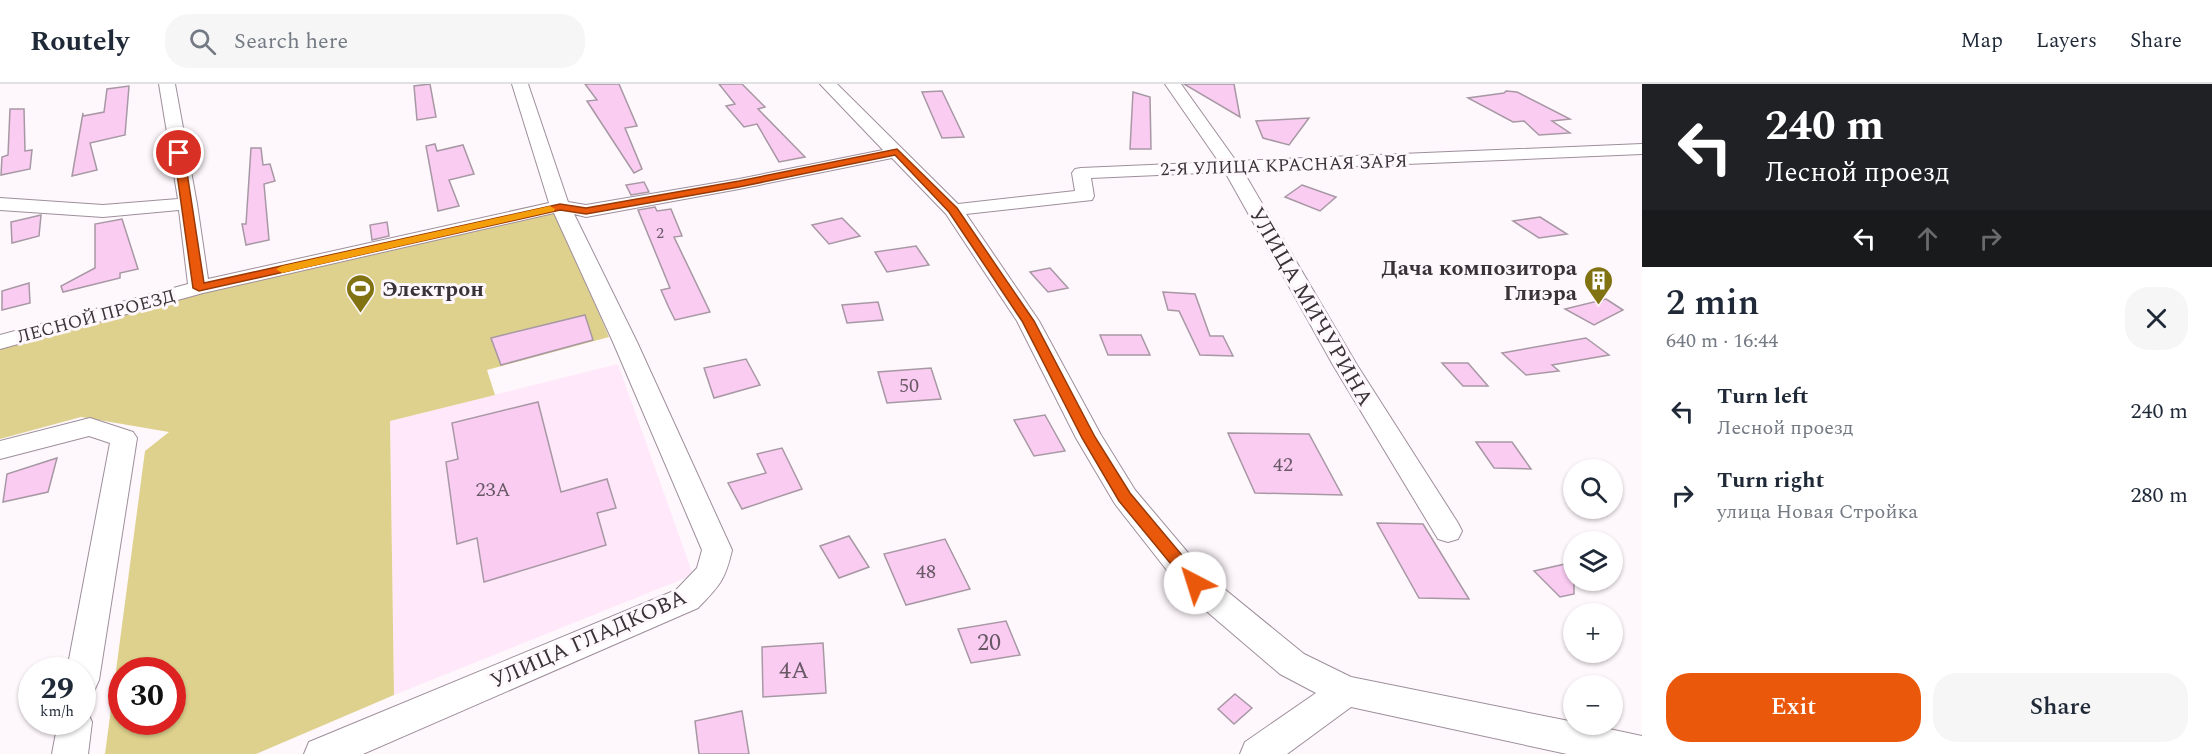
<!DOCTYPE html>
<meta charset="utf-8">
<style>
:root{--surface:#fff;--page:#f6f6f7;--text:#1f2937;--muted:#747a83;--line:#e0e1e3;--accent:#ea580c}
body{margin:0;font-family:Spectral,serif;background:var(--page);color:var(--text);height:100vh;display:flex;flex-direction:column;font-size:22px;white-space:nowrap}
*{box-sizing:border-box;margin:0}
p{font-size:20px;color:var(--muted)}
.icon{flex:none;width:33px;height:33px;fill:none;stroke:currentColor;stroke-width:2;stroke-linecap:round;stroke-linejoin:round}
.map{position:relative;flex:1;overflow:hidden}
.details{display:flex;flex-direction:column;background:var(--surface);width:570px}
.details>*{flex:none}
.guide{background:#202124;color:#fff;overflow:hidden}
.controls{position:absolute;left:1563px;top:375px;display:grid;gap:12px}
.controls a{display:grid;place-items:center;width:60px;height:60px;border-radius:50%;background:var(--surface);box-shadow:0 2px 4px #0004;font-size:30px}
.speed{position:absolute;left:18px;top:573px;display:flex;gap:12px;font-size:30px;font-weight:700;text-align:center}
.speed>*{display:grid;place-content:center;width:78px;height:78px;border-radius:50%;background:var(--surface);box-shadow:0 2px 4px #0004;line-height:1}
.speed small{font-size:15px;font-weight:400}
.speed .limit{border:9px solid #d22;background:#fff;color:#111}
.pin{position:absolute;display:grid;place-items:center;width:51px;height:51px;color:#fff;margin:-26px;border:3px solid #fff;border-radius:50%;box-shadow:0 2px 6px #0007}
.me{position:absolute;width:66px;margin:-33px;rotate:320deg;stroke-linejoin:round;filter:drop-shadow(0 0 4px #0008)}
.turn{display:flex;align-items:center;gap:21px;height:126px;padding:0 24px;font-size:27px}
.turn .icon{width:78px;height:78px;stroke-width:2.5}
.turn b{display:block;font-size:42px;line-height:51px}
.lanes{display:flex;align-items:center;height:57px;padding:0 24px;background:#0003;justify-content:center;gap:30px;direction:ltr}
.lanes .off{opacity:.35}
.round{display:grid;place-items:center;flex:none;width:63px;height:63px;border-radius:24px;background:var(--page)}
.headline{display:flex;align-items:center;justify-content:space-between;height:102px;padding:0 24px}
h1{font-size:36px;font-weight:600;line-height:45px}
.cta{display:flex;gap:12px;margin-top:auto;padding:12px 24px}
.cta a{flex:1;height:69px;border-radius:24px;background:var(--accent);color:#fff;font-size:24px;font-weight:600;line-height:69px;text-align:center}
.cta a+a{background:var(--page);color:var(--text)}
ul{padding:0;list-style:none}
li{display:flex;align-items:center;gap:18px;height:84px;padding:0 24px}
li div{flex:1}
li b{display:block;font-size:22px}
li em{font-style:normal}
header{display:flex;align-items:center;gap:36px;box-sizing:border-box;height:84px;padding:0 30px;background:var(--surface);border-bottom:2px solid var(--line)}
header strong{font-size:28px}
nav{display:flex;gap:33px;margin-inline-start:auto;font-size:21px}
.search{width:420px;height:54px;background:var(--page);display:flex;align-items:center;gap:15px;box-sizing:border-box;padding:0 21px;border-radius:24px;color:var(--muted);font-size:22px}
main{display:flex;flex:1;min-height:0}
.map>svg:first-child{display:block}
.built{fill:#ffe8fa}
.green{fill:#ded18d;fill-rule:evenodd}
.building{fill:#faccf2;stroke:#a798a4;stroke-width:1.5}
.lines{fill:none;stroke-linecap:round;stroke-linejoin:round}
.street-casing{stroke:#9e8f9b;stroke-width:2}
.street{fill:#fff;fill-rule:evenodd}
.route{fill:#ea580c;stroke:#983908;stroke-width:1.5}
.slow{fill:#f59e0b}
.labels{text-anchor:middle;stroke-width:6;stroke-linejoin:round;paint-order:stroke}
.far-number-label{font-size:16px;fill:#695966}
.far-street-label{font-size:18px;fill:#393338;stroke:#fef7fc}
.number-label{font-size:20px;fill:#695966}
.poi-label{font-size:22px;font-weight:bold;fill:#393338;stroke:#fef7fc;text-anchor:end}
.street-label{font-size:22px;fill:#393338;stroke:#fef7fc}
.near-number-label{font-size:24px;fill:#695966}
</style>
<header>
<strong>Routely</strong>
<div class="search"><svg class="icon" aria-label="search" viewBox="0 0 24 24"><circle cx="10" cy="10" r="6"/><path d="M15 15l6 6"/></svg>Search here</div>
<nav><a>Map</a><a>Layers</a><a>Share</a></nav>
</header>
<main>
<div class="map">
<svg width="1642" height="670" viewBox="0 0 1642 670">
<rect width="100%" height="100%" fill="#fef7fc"/>
<!-- built -->
<path class="built" d="M 618,280 L 693,491 L 394,611 L 390,337 Z"/>
<!-- green -->
<path class="green" d="M 557,129 L 609,253 L 487,286 L 495,311 L 390,337 L 394,611 L 256,670 L 105,670 L 145,367 L 169,348 L 81,333 L 0,355 L 0,264 L 204,208 ZM 122,586 L 172,586 L 172,638 L 122,638 Z"/>
<!-- building -->
<g class="building">
<path d="M 430,0 L 436,33 L 417,36 L 414,2 Z"/>
<path d="M 585,0 L 619,0 L 637,42 L 625,44 L 642,85 L 634,89 L 587,17 L 597,16 Z"/>
<path d="M 719,0 L 742,0 L 765,23 L 758,25 L 805,73 L 779,78 L 757,40 L 744,43 L 726,22 L 735,20 Z"/>
<path d="M 1184,0 L 1234,0 L 1240,33 Z"/>
<path d="M 129,2 L 125,51 L 90,59 L 97,86 L 72,92 L 83,29 L 83,32 L 104,28 L 107,5 Z"/>
<path d="M 942,7 L 964,53 L 942,54 L 922,8 Z"/>
<path d="M 1506,7 L 1517,8 L 1570,35 L 1552,37 L 1570,49 L 1539,51 L 1524,37 L 1513,38 L 1468,14 L 1504,9 Z"/>
<path d="M 1133,8 L 1150,13 L 1151,65 L 1130,65 Z"/>
<path d="M 10,25 L 24,25 L 25,67 L 32,66 L 30,85 L 1,91 L 2,73 L 8,71 Z"/>
<path d="M 1309,34 L 1289,61 L 1263,54 L 1256,37 Z"/>
<path d="M 435,60 L 437,67 L 463,61 L 474,90 L 449,96 L 459,122 L 438,127 L 426,62 Z"/>
<path d="M 251,64 L 261,64 L 263,81 L 270,80 L 275,97 L 264,100 L 269,156 L 246,161 L 242,140 L 246,140 Z"/>
<path d="M 644,98 L 649,108 L 631,111 L 626,101 Z"/>
<path d="M 1302,101 L 1336,113 L 1320,127 L 1285,113 Z"/>
<path d="M 655,123 L 657,127 L 671,125 L 682,152 L 674,153 L 710,228 L 675,236 L 669,224 L 661,206 L 670,204 L 638,126 Z"/>
<path d="M 41,131 L 39,152 L 12,159 L 11,138 Z"/>
<path d="M 1540,133 L 1567,150 L 1539,154 L 1513,137 Z"/>
<path d="M 842,134 L 860,152 L 829,160 L 812,141 Z"/>
<path d="M 122,135 L 138,185 L 120,189 L 120,194 L 63,208 L 61,202 L 95,184 L 95,140 Z"/>
<path d="M 387,138 L 389,152 L 372,156 L 370,141 Z"/>
<path d="M 916,162 L 929,181 L 887,188 L 875,168 Z"/>
<path d="M 1050,184 L 1068,204 L 1048,208 L 1030,188 Z"/>
<path d="M 29,199 L 30,219 L 2,226 L 2,207 Z"/>
<path d="M 1163,208 L 1195,210 L 1210,252 L 1223,252 L 1233,272 L 1200,271 L 1179,227 L 1168,226 Z"/>
<path d="M 1606,215 L 1623,226 L 1594,241 L 1565,225 Z"/>
<path d="M 878,218 L 883,236 L 847,239 L 842,221 Z"/>
<path d="M 585,231 L 593,256 L 501,281 L 491,254 Z"/>
<path d="M 1100,251 L 1141,251 L 1150,271 L 1108,271 Z"/>
<path d="M 1586,254 L 1609,271 L 1552,281 L 1559,287 L 1526,291 L 1502,269 Z"/>
<path d="M 746,275 L 760,301 L 714,314 L 704,284 Z"/>
<path d="M 1442,279 L 1468,279 L 1488,302 L 1463,302 Z"/>
<path d="M 931,284 L 941,315 L 887,319 L 878,288 Z"/>
<path d="M 538,318 L 561,408 L 607,395 L 616,424 L 597,429 L 606,461 L 484,498 L 477,454 L 457,460 L 446,378 L 458,375 L 452,339 Z"/>
<path d="M 1045,331 L 1065,367 L 1034,372 L 1014,336 Z"/>
<path d="M 1228,349 L 1309,350 L 1342,411 L 1255,409 Z"/>
<path d="M 1476,358 L 1512,358 L 1531,385 L 1494,384 Z"/>
<path d="M 782,364 L 802,405 L 742,425 L 728,399 L 766,389 L 757,370 Z"/>
<path d="M 57,374 L 48,408 L 3,418 L 7,390 Z"/>
<path d="M 1377,439 L 1423,440 L 1469,515 L 1419,514 Z"/>
<path d="M 849,452 L 869,483 L 839,494 L 820,462 Z"/>
<path d="M 945,455 L 970,505 L 906,521 L 884,470 Z"/>
<path d="M 1574,478 L 1574,510 L 1560,513 L 1534,487 Z"/>
<path d="M 1006,537 L 1020,571 L 971,579 L 958,545 Z"/>
<path d="M 823,559 L 826,609 L 763,613 L 762,563 Z"/>
<path d="M 1235,610 L 1252,624 L 1234,640 L 1218,625 Z"/>
<path d="M 742,627 L 749,670 L 699,670 L 695,637 Z"/>
</g>
<g class="lines">
<defs>
<g id="street">
<path d="M 159,0 L 175,0 L 197,120 L 208,195 L 549,119 L 512,0 L 528,0 L 568,118 L 586,121 L 739,95 L 883,66 L 820,0 L 837,0 L 958,120 L 1075,107 L 1072,89 L 1075,85 L 1081,84 L 1219,78 L 1165,0 L 1181,0 L 1236,77 L 1642,60 L 1642,70 L 1243,87 L 1357,281 L 1458,439 L 1462,447 L 1458,455 L 1448,458 L 1438,455 L 1333,281 L 1225,88 L 1091,94 L 1094,112 L 1092,116 L 966,130 L 1039,237 L 1101,351 L 1135,406 L 1206,490 L 1304,570 L 1351,593 L 1574,638 L 1574,640 L 1586,640 L 1642,652 L 1642,670 L 1567,670 L 1351,623 L 1287,670 L 1240,670 L 1245,658 L 1316,609 L 1280,590 L 1184,508 L 1115,420 L 1076,354 L 1017,237 L 946,130 L 892,74 L 739,105 L 586,133 L 574,130 L 637,258 L 732,466 C 725,497 719,502 698,524 L 363,670 L 304,670 L 309,658 L 676,506 L 697,484 L 702,466 L 613,258 L 554,129 L 203,209 L 0,265 L 0,251 L 188,200 L 179,126 L 103,133 L 0,126 L 0,114 L 103,121 L 178,115 Z"/>
<path d="M 90,334 L 133,348 L 137,354 L 99,596 L 94,607 L 82,611 L 82,586 L 67,586 L 110,359 L 89,352 L 0,375 L 0,357 Z"/>
<path d="M 82,625 L 87,627 L 92,638 L 88,670 L 52,670 L 58,638 L 82,638 Z"/>
</g>
</defs>
<!-- street casing -->
<use href="#street" class="street-casing"/>
<!-- street -->
<use href="#street" class="street"/>
</g>
<!-- route -->
<path class="route" d="M 897,65 L 957,124 L 1034,237 L 1095,353 L 1130,409 L 1201,494 L 1204,499 L 1201,503 L 1195,505 L 1190,503 L 1119,417 L 1082,354 L 1022,237 L 949,128 L 895,71 L 739,103 L 586,130 L 560,126 L 199,207 L 193,204 L 174,69 L 179,66 L 184,69 L 204,199 L 560,120 L 586,124 L 739,97 Z"/>
<!-- slow -->
<path class="slow" d="M 550,122 L 555,125 L 554,127 L 282,189 L 276,185 L 282,182 Z"/>
<!-- icons -->
<defs>
<symbol id="building-pin" viewBox="-11 -11 22 30"><path d="M0 17L-7.5 6A9.5 9.5 0 1 1 7.5 6Z" fill="#817212" stroke="#fef7fc"/><path d="M-4-6H4V6H1V3H-1V6H-4ZM-2.5-4.3h1.7v1.8h-1.7ZM.8-4.3h1.7v1.8H.8ZM-2.5-1h1.7V.8h-1.7ZM.8-1h1.7V.8H.8Z" fill="#fff"/></symbol>
<symbol id="stadium-pin" viewBox="-11 -11 22 30"><path d="M0 17L-7.5 6A9.5 9.5 0 1 1 7.5 6Z" fill="#817212" stroke="#fef7fc"/><path d="M0-5a6.5 5 0 1 0 0 10a6.5 5 0 1 0 0-10ZM-3.5-1.8h7v3.6h-7Z" fill="#fff"/></symbol>
</defs>
<g fill-rule="evenodd">
<use href="#building-pin" x="1582" y="180" width="33" height="45"/>
<use href="#stadium-pin" x="344" y="188" width="33" height="45"/>
</g>
<g class="labels">
<!-- far-number labels -->
<g class="far-number-label">
<text x="660" y="154">2</text>
</g>
<!-- far-street labels -->
<g class="far-street-label">
<text transform="translate(1284 81) rotate(-2)" y="6">2-Я УЛИЦА КРАСНАЯ ЗАРЯ</text>
<text transform="translate(96 232) rotate(-15)" y="6">ЛЕСНОЙ ПРОЕЗД</text>
</g>
<!-- number labels -->
<g class="number-label">
<text x="909" y="308">50</text>
<text x="1283" y="387">42</text>
<text x="493" y="412">23А</text>
<text x="926" y="494">48</text>
</g>
<!-- poi labels -->
<g class="poi-label">
<text x="1577" y="191">Дача композитора<tspan x="1577" dy="25">Глиэра</tspan></text>
<text x="382" y="212" text-anchor="start">Электрон</text>
</g>
<!-- street labels -->
<g class="street-label">
<text transform="translate(1312 222) rotate(60)" y="8">УЛИЦА МИЧУРИНА</text>
<text transform="translate(588 554) rotate(-24)" y="8">УЛИЦА ГЛАДКОВА</text>
</g>
<!-- near-number labels -->
<g class="near-number-label">
<text x="989" y="566">20</text>
<text x="794" y="594">4А</text>
</g>
</g>
</svg>
<div class="controls">
<a><svg class="icon" aria-label="search" viewBox="0 0 24 24"><circle cx="10" cy="10" r="6"/><path d="M15 15l6 6"/></svg></a>
<a><svg class="icon" aria-label="layers" viewBox="0 0 24 24"><path d="M12 4l9 5-9 5-9-5zM3 14l9 5 9-5"/></svg></a>
<a>+</a>
<a>−</a>
</div>
<div class="speed"><div>29<small>km/h</small></div><div class="limit">30</div></div>
<div class="pin" style="left:179px;top:69px;background:#d93025"><svg class="icon" aria-label="arrive" viewBox="0 0 24 24"><path d="M6 21V4h12l-3 4 3 4H6"/></svg></div>
<svg class="me" style="left:1195px;top:499px" viewBox="-20 -20 40 40"><circle r="19" fill="#fff"/><path d="M0-13L10 11 0 6-10 11z" fill="#ea580c"/></svg>
</div>
<section class="details">
<div class="guide">
<div class="turn"><svg class="icon" aria-label="left" viewBox="0 0 24 24"><path d="M17 20v-9H6M10 6l-5 5 5 5"/></svg><div><b>240 m</b>Лесной проезд</div></div>
<div class="lanes"><svg class="icon" aria-label="left" viewBox="0 0 24 24"><path d="M17 20v-9H6M10 6l-5 5 5 5"/></svg><svg class="icon off" aria-label="ahead" viewBox="0 0 24 24"><path d="M12 20V5M6 11l6-6 6 6"/></svg><svg class="icon off" aria-label="right" viewBox="0 0 24 24"><path d="M7 20v-9h11M14 6l5 5-5 5"/></svg></div>
</div>
<div class="headline"><div><h1>2 min</h1><p>640 m · 16:44</p></div><a class="round"><svg class="icon" aria-label="close" viewBox="0 0 24 24"><path d="M6 6l12 12M18 6L6 18"/></svg></a></div>
<ul>
<li><svg class="icon" aria-label="left" viewBox="0 0 24 24"><path d="M17 20v-9H6M10 6l-5 5 5 5"/></svg><div><b>Turn left</b><p>Лесной проезд</p></div><em>240 m</em></li>
<li><svg class="icon" aria-label="right" viewBox="0 0 24 24"><path d="M7 20v-9h11M14 6l5 5-5 5"/></svg><div><b>Turn right</b><p>улица Новая Стройка</p></div><em>280 m</em></li>
</ul>
<div class="cta"><a>Exit</a><a>Share</a></div>
</section>
</main>
